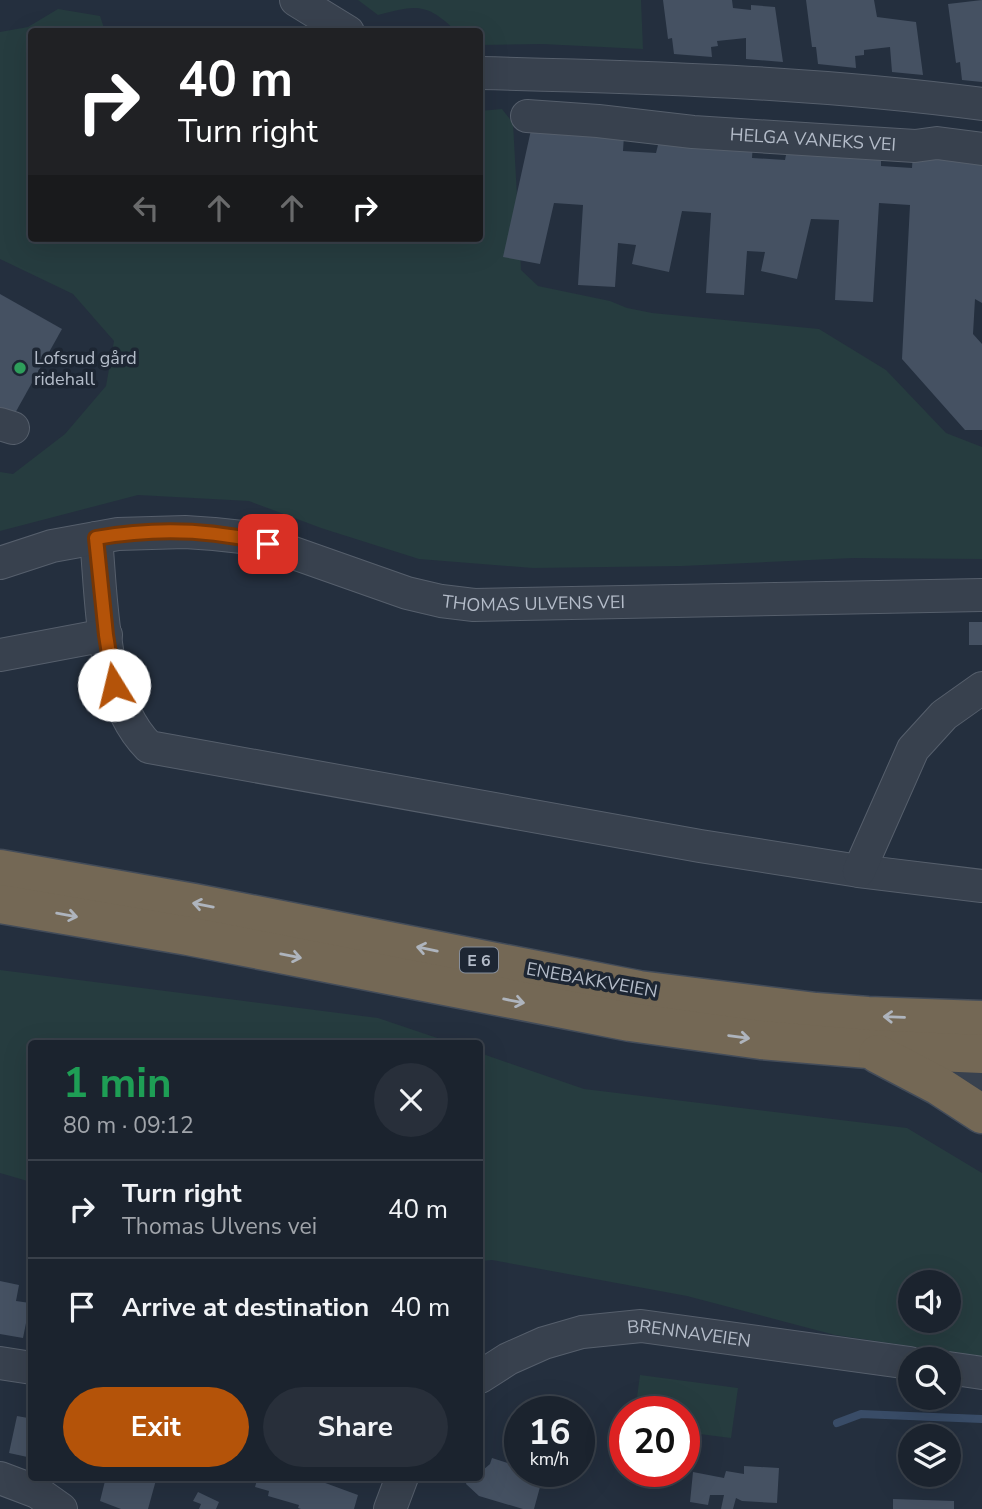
<!DOCTYPE html>
<meta charset="utf-8">
<style>
:root{--surface:#1b232e;--page:#282f3a;--text:#f1f3f6;--muted:#a0a4aa;--line:#39404a;--accent:#b45309}
body{margin:0;font-family:"Nunito Sans",sans-serif;background:var(--page);color:var(--text);height:100vh;display:flex;flex-direction:column;font-size:26px;white-space:nowrap}
*{box-sizing:border-box;margin:0}
p{font-size:23px;color:var(--muted)}
.icon{flex:none;width:38px;height:38px;fill:none;stroke:currentColor;stroke-width:2;stroke-linecap:round;stroke-linejoin:round}
.map{position:relative;flex:1;overflow:hidden}
.sheet{position:absolute;left:28px;top:1040px;width:455px;height:441px;display:flex;flex-direction:column;background:var(--surface);border-radius:7px;box-shadow:0 7px 28px #0002,0 0 0 2px var(--line)}
.sheet>*{flex:none}
.hud{position:absolute;left:28px;top:28px;width:455px;height:214px;border-radius:7px;box-shadow:0 7px 28px #0002,0 0 0 2px var(--line);background:#202124;color:#fff;overflow:hidden}
.controls{position:absolute;left:898px;top:1270px;display:grid;gap:14px}
.controls a{display:grid;place-items:center;width:63px;height:63px;border-radius:50%;background:var(--surface);box-shadow:0 7px 28px #0002,0 0 0 2px var(--line);font-size:35px}
.speed{position:absolute;left:504px;top:1396px;display:flex;gap:14px;font-size:35px;font-weight:700;text-align:center}
.speed>*{display:grid;place-content:center;width:91px;height:91px;border-radius:50%;background:var(--surface);box-shadow:0 7px 28px #0002,0 0 0 2px var(--line);line-height:1}
.speed small{font-size:18px;font-weight:400}
.speed .limit{border:10px solid #d22;background:#fff;color:#111}
.pin{position:absolute;display:grid;place-items:center;width:60px;height:60px;color:#fff;margin:-30px;border-radius:14px;box-shadow:0 4px 10px #0006}
.me{position:absolute;width:77px;margin:-38px;rotate:351deg;stroke-linejoin:round;filter:drop-shadow(0 0 5px #0008)}
.turn{display:flex;align-items:center;gap:24px;height:147px;padding:0 35px;font-size:32px}
.turn .icon{width:91px;height:91px;stroke-width:2.5}
.turn b{display:block;font-size:49px;line-height:60px}
.lanes{display:flex;align-items:center;height:66px;padding:0 35px;background:#0003;justify-content:center;gap:35px;direction:ltr}
.lanes .off{opacity:.35}
.round{display:grid;place-items:center;flex:none;width:74px;height:74px;border-radius:37px;background:var(--page)}
.headline{display:flex;align-items:center;justify-content:space-between;height:119px;padding:0 35px}
h1{font-size:42px;font-weight:700;line-height:52px;color:#1e9e55}
.button{display:flex;gap:14px;margin-top:auto;padding:14px 35px}
.button a{flex:1;height:80px;border-radius:42px;background:var(--accent);color:#fff;font-size:28px;font-weight:700;line-height:80px;text-align:center}
.button a+a{background:var(--page);color:var(--text)}
ul{padding:0;list-style:none}
li{display:flex;align-items:center;gap:21px;height:98px;padding:0 35px;border-top:2px solid var(--line)}
li div{flex:1}
li b{display:block;font-size:26px}
li em{font-style:normal}
.map>svg:first-child{display:block}
.green{fill:#263c3f;fill-rule:evenodd}
.lines{fill:none;stroke-linecap:round;stroke-linejoin:round}
.stream{stroke:#394c67;stroke-width:8}
.building{fill:#455162}
.minor-casing{stroke:#565f6c;stroke-width:34}
.highway-casing{stroke:#434c59;stroke-width:41}
.minor{stroke:#38414e;stroke-width:32}
.highway{stroke:#746855;stroke-width:38}
.oneway{stroke:#aeb4bd}
.route-casing{stroke:#753606;stroke-width:18}
.route{stroke:#b45309;stroke-width:12}
.leisure-dot{fill:#2e9e5b;stroke:#1d2633;stroke-width:2.5}
.labels{text-anchor:middle;stroke-width:7;stroke-linejoin:round;paint-order:stroke}
.shield{fill:#1d2633;stroke:#878f9c;stroke-width:2}
.shield-label{font-size:16px;font-weight:bold;fill:#b4bcc9}
.street-label{font-size:18px;fill:#b4bcc9;stroke:#1d2633}
.poi-label{font-size:18px;fill:#b4bcc9;stroke:#1d2633;text-anchor:start}
</style>
<div class="map">
<svg width="982" height="1509" viewBox="0 0 982 1509">
<rect width="100%" height="100%" fill="#242f3e"/>
<!-- green -->
<g class="green">
<path d="M 358,0 L 641,0 L 643,49 L 542,44 L 481,45 L 480,32 L 456,31 C 426,2 416,5 378,15 Z"/>
<path d="M 58,9 L 100,16 L 105,31 L 32,32 L 32,238 L 480,238 L 480,111 L 502,109 L 513,123 L 521,270 L 538,286 L 610,301 L 627,308 L 652,313 L 819,329 L 886,370 L 946,433 L 982,447 L 982,559 L 853,558 L 682,566 L 533,568 L 419,559 L 321,528 L 249,501 L 138,495 L 0,531 L 0,472 L 13,474 L 65,434 L 106,386 L 114,341 L 73,294 L 0,259 L 0,32 L 28,27 Z"/>
<path d="M 0,970 L 378,1018 L 452,1043 L 32,1043 L 31,1182 L 0,1173 Z"/>
<path d="M 480,1053 L 584,1089 L 907,1128 L 982,1173 L 982,1357 L 835,1335 L 687,1296 L 492,1260 L 480,1261 ZM 910,1283 L 948,1283 L 948,1321 L 910,1321 Z"/>
<path d="M 640,1375 L 738,1388 L 731,1438 L 684,1432 L 684,1412 L 635,1412 Z"/>
</g>
<g class="lines">
<!-- stream -->
<path class="stream" d="M 837,1423 L 861,1414 L 982,1419"/>
</g>
<!-- building -->
<g class="building">
<path d="M 663,0 L 732,0 L 733,8 L 751,10 L 751,5 L 775,7 L 783,62 L 746,59 L 746,38 L 717,41 L 718,46 L 711,47 L 712,57 L 674,54 L 672,38 L 668,39 Z"/>
<path d="M 806,0 L 874,0 L 877,17 L 916,22 L 923,75 L 892,72 L 890,47 L 864,50 L 864,55 L 855,56 L 856,68 L 818,64 L 816,47 L 812,47 Z"/>
<path d="M 982,0 L 982,82 L 962,80 L 960,62 L 956,63 L 948,4 Z"/>
<path d="M 531,130 L 624,135 L 623,151 L 656,153 L 660,137 L 753,143 L 752,158 L 785,160 L 788,145 L 881,150 L 881,166 L 912,168 L 913,152 L 982,156 L 982,303 L 975,299 L 973,334 L 982,344 L 982,430 L 965,430 L 902,359 L 910,205 L 879,203 L 873,302 L 835,300 L 839,220 L 811,219 L 797,279 L 761,271 L 765,252 L 747,251 L 744,295 L 706,293 L 711,213 L 682,211 L 669,272 L 632,264 L 636,245 L 618,243 L 615,287 L 578,285 L 583,205 L 554,203 L 540,264 L 503,257 Z"/>
<path d="M 0,294 L 62,329 L 14,415 L 0,407 Z"/>
<rect x="969" y="622" width="13" height="23"/>
<path d="M 0,1281 L 19,1285 L 16,1301 L 30,1303 L 23,1338 L 0,1334 Z"/>
<path d="M 30,1320 L 32,1320 L 32,1341 L 27,1340 Z"/>
<path d="M 29,1413 L 32,1414 L 32,1458 L 9,1453 L 17,1416 L 28,1418 Z"/>
<path d="M 492,1458 L 520,1467 L 520,1472 L 543,1476 L 534,1509 L 523,1509 L 479,1496 L 466,1484 L 468,1477 L 480,1477 L 480,1469 L 483,1470 L 490,1464 Z"/>
<path d="M 744,1466 L 779,1468 L 777,1503 L 742,1501 L 736,1498 L 733,1509 L 721,1509 L 724,1495 L 710,1495 L 708,1505 L 690,1502 L 693,1472 L 724,1478 L 726,1471 L 744,1474 Z"/>
<path d="M 106,1477 L 144,1477 L 156,1480 L 148,1509 L 121,1509 L 100,1501 Z"/>
<path d="M 258,1477 L 309,1477 L 358,1495 L 354,1509 L 301,1509 L 298,1508 L 299,1505 L 268,1496 L 269,1491 L 255,1487 Z"/>
<path d="M 198,1492 L 219,1502 L 216,1509 L 199,1509 L 201,1504 L 193,1501 Z"/>
<path d="M 893,1499 L 954,1501 L 954,1509 L 893,1509 Z"/>
</g>
<g class="lines">
<defs>
<g id="minor">
<path d="M 296,0 L 348,32"/>
<path d="M 480,73 C 648,77 815,82 982,104"/>
<path id="s1" d="M 527,116 L 598,121 L 693,132 L 915,146 L 937,143 L 982,149"/>
<path d="M 0,424 L 13,428"/>
<path d="M 96,538 C 102,602 101,700 149,747 L 700,846 L 859,871 L 982,886"/>
<path id="s2" d="M 0,563 L 52,546 L 118,534 L 185,532 L 214,534 L 242,537 L 268,544 L 407,593 L 441,601 L 474,605 L 982,595"/>
<path d="M 0,655 L 106,635"/>
<path d="M 859,871 L 913,749 L 944,715 L 982,688"/>
<path d="M 939,1086 L 982,1087"/>
<path d="M 0,1363 L 32,1368"/>
<path d="M 948,1368 L 982,1373"/>
<path id="s3" d="M 480,1377 L 508,1359 L 544,1343 L 582,1332 L 641,1326 L 910,1363"/>
<path d="M 0,1478 L 37,1492 L 61,1509"/>
<path d="M 390,1509 L 402,1477"/>
</g>
<g id="highway">
<path d="M 0,869 L 194,903 L 639,990 L 816,1012 L 868,1016 L 982,1020"/>
<path d="M 0,904 L 188,936 L 630,1022 L 761,1040 L 868,1049 L 982,1054"/>
<path d="M 878,1054 L 939,1086 L 982,1114"/>
</g>
</defs>
<!-- minor casing -->
<use href="#minor" class="minor-casing"/>
<!-- highway casing -->
<use href="#highway" class="highway-casing"/>
<!-- minor -->
<use href="#minor" class="minor"/>
<!-- highway -->
<use href="#highway" class="highway"/>
</g>
<!-- one-way arrows -->
<defs><path id="oneway-shaft" d="M-6 0H5M1.5-3L5.5 0L1.5 3" fill="none" stroke-width="1.6" stroke-linecap="round" stroke-linejoin="round" transform="scale(1.75)"/></defs>
<g class="oneway">
<use href="#oneway-shaft" transform="translate(203 905) rotate(-169)"/>
<use href="#oneway-shaft" transform="translate(67 915) rotate(10)"/>
<use href="#oneway-shaft" transform="translate(427 949) rotate(-168)"/>
<use href="#oneway-shaft" transform="translate(291 956) rotate(11)"/>
<use href="#oneway-shaft" transform="translate(514 1001) rotate(11)"/>
<use href="#oneway-shaft" transform="translate(894 1017) rotate(-178)"/>
<use href="#oneway-shaft" transform="translate(739 1037) rotate(8)"/>
</g>
<g class="lines">
<defs>
<path id="route" d="M 114,685 L 106,635 L 96,538 C 153,528 212,529 268,544"/>
</defs>
<!-- route casing -->
<use href="#route" class="route-casing"/>
<!-- route -->
<use href="#route" class="route"/>
</g>
<!-- markers -->
<circle class="leisure-dot" cx="20" cy="368" r="7"/>
<g class="labels">
<!-- shield labels -->
<rect class="shield" x="460" y="947.5" width="38" height="25" rx="5"/>
<g class="shield-label">
<text x="479" y="966">E 6</text>
</g>
<!-- street labels -->
<g class="street-label">
<text dy="6" stroke="none"><textPath href="#s1" startOffset="287">HELGA VANEKS VEI</textPath></text>
<text dy="6" stroke="none"><textPath href="#s2" startOffset="548">THOMAS ULVENS VEI</textPath></text>
<text transform="translate(592 980) rotate(10)" y="6">ENEBAKKVEIEN</text>
<text dy="6" stroke="none"><textPath href="#s3" startOffset="220">BRENNAVEIEN</textPath></text>
</g>
<!-- poi labels -->
<g class="poi-label">
<text x="34" y="364">Lofsrud gård<tspan x="34" dy="21">ridehall</tspan></text>
</g>
</g>
</svg>
<div class="controls">
<a><svg class="icon" aria-label="sound" viewBox="0 0 24 24"><path d="M4 9h4l5-4v14l-5-4H4zM17 9q2 3 0 6"/></svg></a>
<a><svg class="icon" aria-label="search" viewBox="0 0 24 24"><circle cx="10" cy="10" r="6"/><path d="M15 15l6 6"/></svg></a>
<a><svg class="icon" aria-label="layers" viewBox="0 0 24 24"><path d="M12 4l9 5-9 5-9-5zM3 14l9 5 9-5"/></svg></a>
</div>
<div class="speed"><div>16<small>km/h</small></div><div class="limit">20</div></div>
<div class="pin" style="left:268px;top:544px;background:#d93025"><svg class="icon" aria-label="arrive" viewBox="0 0 24 24"><path d="M6 21V4h12l-3 4 3 4H6"/></svg></div>
<svg class="me" style="left:114px;top:685px" viewBox="-20 -20 40 40"><circle r="19" fill="#fff"/><path d="M0-13L10 11 0 6-10 11z" fill="#b45309"/></svg>
<div class="hud">
<div class="turn"><svg class="icon" aria-label="right" viewBox="0 0 24 24"><path d="M7 20v-9h11M14 6l5 5-5 5"/></svg><div><b>40 m</b>Turn right</div></div>
<div class="lanes"><svg class="icon off" aria-label="left" viewBox="0 0 24 24"><path d="M17 20v-9H6M10 6l-5 5 5 5"/></svg><svg class="icon off" aria-label="ahead" viewBox="0 0 24 24"><path d="M12 20V5M6 11l6-6 6 6"/></svg><svg class="icon off" aria-label="ahead" viewBox="0 0 24 24"><path d="M12 20V5M6 11l6-6 6 6"/></svg><svg class="icon" aria-label="right" viewBox="0 0 24 24"><path d="M7 20v-9h11M14 6l5 5-5 5"/></svg></div>
</div>
<section class="sheet">
<div class="headline"><div><h1>1 min</h1><p>80 m · 09:12</p></div><a class="round"><svg class="icon" aria-label="close" viewBox="0 0 24 24"><path d="M6 6l12 12M18 6L6 18"/></svg></a></div>
<ul>
<li><svg class="icon" aria-label="right" viewBox="0 0 24 24"><path d="M7 20v-9h11M14 6l5 5-5 5"/></svg><div><b>Turn right</b><p>Thomas Ulvens vei</p></div><em>40 m</em></li>
<li><svg class="icon" aria-label="arrive" viewBox="0 0 24 24"><path d="M6 21V4h12l-3 4 3 4H6"/></svg><div><b>Arrive at destination</b></div><em>40 m</em></li>
</ul>
<div class="button"><a>Exit</a><a>Share</a></div>
</section>
</div>
